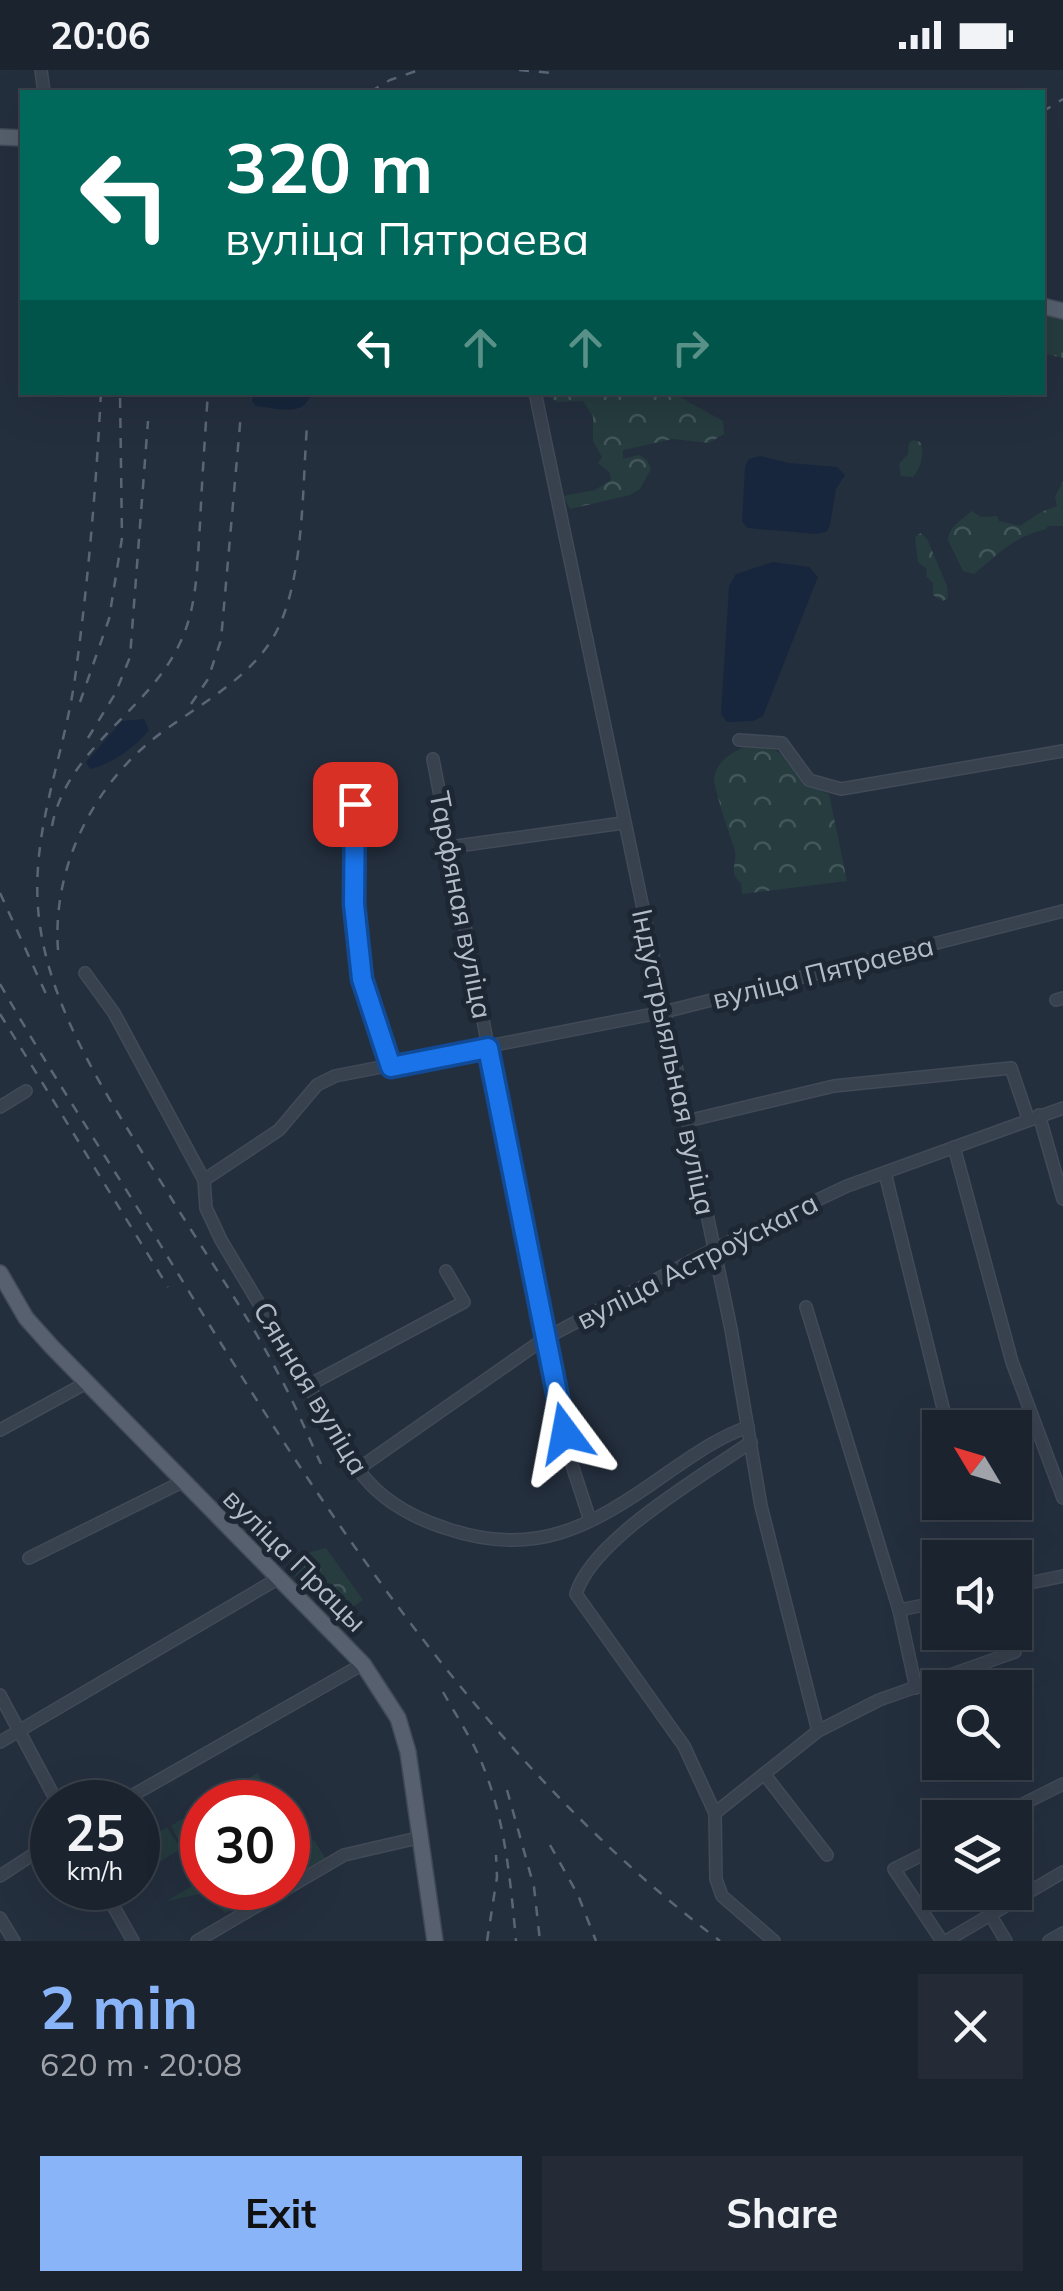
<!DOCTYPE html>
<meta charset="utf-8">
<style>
:root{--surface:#1b232e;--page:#242b36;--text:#f1f3f6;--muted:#a0a4aa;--line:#39404a;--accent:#8ab4f8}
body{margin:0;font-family:Mulish,sans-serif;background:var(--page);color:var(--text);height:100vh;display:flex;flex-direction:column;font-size:38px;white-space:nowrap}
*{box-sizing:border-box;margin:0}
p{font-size:32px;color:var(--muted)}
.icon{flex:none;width:55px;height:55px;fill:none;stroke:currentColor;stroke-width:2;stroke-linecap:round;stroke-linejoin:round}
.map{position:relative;height:1871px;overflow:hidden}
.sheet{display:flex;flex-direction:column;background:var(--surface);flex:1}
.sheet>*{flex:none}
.top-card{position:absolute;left:20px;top:20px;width:1025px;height:305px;border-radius:0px;box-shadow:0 10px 40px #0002,0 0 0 2px var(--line);background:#00695c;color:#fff;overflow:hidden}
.needle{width:65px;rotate:308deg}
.tools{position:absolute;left:922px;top:1340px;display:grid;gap:20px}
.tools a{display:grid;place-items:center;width:110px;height:110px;border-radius:0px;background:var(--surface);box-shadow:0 10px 40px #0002,0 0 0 2px var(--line);font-size:50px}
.speed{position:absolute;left:30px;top:1710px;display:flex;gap:20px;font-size:50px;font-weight:700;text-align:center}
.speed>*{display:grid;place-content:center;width:130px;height:130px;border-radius:50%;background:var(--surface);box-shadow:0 10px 40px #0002,0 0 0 2px var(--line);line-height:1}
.speed small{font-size:25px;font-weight:400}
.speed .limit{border:15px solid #d22;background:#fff;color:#111}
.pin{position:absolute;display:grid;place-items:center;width:85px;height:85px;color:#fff;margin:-42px;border-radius:20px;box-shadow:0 5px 15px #0006}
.me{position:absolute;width:110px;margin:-55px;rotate:347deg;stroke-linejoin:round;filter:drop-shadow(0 0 8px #0008)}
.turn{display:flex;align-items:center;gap:35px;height:210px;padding:0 40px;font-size:45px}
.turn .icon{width:130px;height:130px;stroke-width:2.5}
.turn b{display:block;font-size:70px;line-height:85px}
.lanes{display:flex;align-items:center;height:95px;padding:0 40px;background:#0003;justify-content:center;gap:50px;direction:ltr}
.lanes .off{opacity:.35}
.round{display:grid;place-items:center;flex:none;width:105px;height:105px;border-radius:0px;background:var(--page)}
.head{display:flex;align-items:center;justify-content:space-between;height:170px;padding:0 40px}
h1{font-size:60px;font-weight:700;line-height:75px;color:var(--accent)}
.primary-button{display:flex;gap:20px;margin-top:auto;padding:20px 40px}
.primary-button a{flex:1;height:115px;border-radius:0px;background:var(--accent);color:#111;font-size:40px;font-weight:700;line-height:115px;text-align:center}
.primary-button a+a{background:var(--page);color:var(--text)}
.status{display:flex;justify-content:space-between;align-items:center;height:70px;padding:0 50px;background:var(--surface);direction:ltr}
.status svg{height:28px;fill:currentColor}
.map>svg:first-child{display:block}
.grass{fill:url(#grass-tufts)}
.forest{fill:url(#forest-crowns)}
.garden{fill:#263c3f}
.water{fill:#17263c}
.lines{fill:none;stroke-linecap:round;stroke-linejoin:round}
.minor-casing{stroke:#414a57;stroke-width:14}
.major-casing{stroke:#414a57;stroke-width:18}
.minor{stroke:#38414e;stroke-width:11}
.major{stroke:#56606e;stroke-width:15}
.rail{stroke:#5a6575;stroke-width:2.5;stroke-dasharray:10 10;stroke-linecap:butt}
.route-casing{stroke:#114b97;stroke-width:25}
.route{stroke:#1a73e8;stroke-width:18}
.labels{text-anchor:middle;stroke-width:10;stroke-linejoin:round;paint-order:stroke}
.street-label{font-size:28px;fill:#b4bcc9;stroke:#1d2633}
</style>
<div class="status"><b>20:06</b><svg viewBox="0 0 49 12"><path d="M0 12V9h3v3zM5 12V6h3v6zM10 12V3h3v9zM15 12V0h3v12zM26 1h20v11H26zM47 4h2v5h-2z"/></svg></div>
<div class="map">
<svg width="1063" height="1871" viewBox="0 0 1063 1871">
<defs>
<pattern id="grass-tufts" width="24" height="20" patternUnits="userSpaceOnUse" patternTransform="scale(2.5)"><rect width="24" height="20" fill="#263c3f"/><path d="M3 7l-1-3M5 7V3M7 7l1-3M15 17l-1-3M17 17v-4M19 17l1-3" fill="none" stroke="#435659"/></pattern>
<pattern id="forest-crowns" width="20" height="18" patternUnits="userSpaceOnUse" patternTransform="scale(2.5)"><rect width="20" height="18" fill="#263c3f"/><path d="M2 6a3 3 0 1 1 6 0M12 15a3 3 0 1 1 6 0" fill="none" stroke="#435659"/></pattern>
</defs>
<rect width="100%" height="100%" fill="#242f3e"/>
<!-- grass -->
<path class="grass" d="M 1043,237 L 1063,241 L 1063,288 L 1043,283 Z"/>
<!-- forest -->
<g class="forest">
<path d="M 544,323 L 673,323 L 723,351 L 724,364 L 709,373 L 673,369 L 623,380 L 623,389 L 639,385 L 647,390 L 651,399 L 640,419 L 630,425 L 570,439 L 563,426 L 595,420 L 611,410 L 610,403 L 598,393 L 602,387 L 593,371 L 593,347 L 583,331 L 557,332 Z"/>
<path d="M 913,370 L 920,372 C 925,381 921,399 913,407 L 901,406 L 899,394 L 908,384 L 909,373 Z"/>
<path d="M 1063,412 L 1063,456 L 1048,456 L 1046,459 C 1013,467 998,484 974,504 L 963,501 L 948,470 C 949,457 962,449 972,441 L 981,447 L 997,446 L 999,451 L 1020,456 L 1041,442 L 1057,436 L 1055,426 Z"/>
<path d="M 921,463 L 927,469 L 947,516 L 948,528 L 943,531 L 933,525 L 933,513 L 926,506 L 927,499 L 918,492 L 915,467 Z"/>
<path d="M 747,676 C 799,675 790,710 829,724 L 847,811 L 742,824 L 741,813 C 727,802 739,792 734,777 C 730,767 713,715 714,708 C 717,691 732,682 747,676 Z"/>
<path d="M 326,1478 L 363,1530 L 340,1545 L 328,1545 L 328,1533 L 314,1515 L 298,1511 L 289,1495 L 311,1482 Z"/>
<path d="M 257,1703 L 276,1732 L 211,1732 Z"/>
<path d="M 182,1749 L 196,1779 L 185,1783 L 171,1756 Z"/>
<path d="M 314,1770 L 325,1788 L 293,1807 L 288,1797 L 288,1785 Z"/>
<path d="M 202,1810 L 202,1818 L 227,1818 L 231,1823 L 239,1818 L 271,1818 L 225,1843 L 204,1823 L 167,1831 Z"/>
</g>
<!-- garden -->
<path class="garden" d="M 167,1757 L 181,1779 L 140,1804 L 138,1776 Z"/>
<!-- water -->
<g class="water">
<path d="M 254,323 L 311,323 C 305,348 277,338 256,336 L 252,331 Z"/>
<path d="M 760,386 L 789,393 L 837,397 L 845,405 L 836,419 L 830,455 L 826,462 L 816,464 L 748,458 L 742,452 L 745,396 L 749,389 Z"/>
<path d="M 773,492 L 809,497 L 818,507 L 763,646 L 753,651 L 727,652 L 721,644 L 729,516 L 736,504 Z"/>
<path d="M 144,649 L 149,660 C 136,677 110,695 90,699 L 86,692 L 122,651 Z"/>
</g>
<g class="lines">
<defs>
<g id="minor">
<path d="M 41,0 L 44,22"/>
<path d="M 535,322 L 731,1259 L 761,1436 L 818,1661"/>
<path d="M 739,670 L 782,673 L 809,710 L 841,719 L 1063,681"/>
<path d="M 433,689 L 544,1269 L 572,1395 L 590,1450"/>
<path d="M 355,700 L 354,835 L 362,909 L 391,997"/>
<path d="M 450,777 L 623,753"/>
<path d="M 85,903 L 114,943 L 204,1110 L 206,1138 L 221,1170 L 358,1399 C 379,1429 411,1447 445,1458 C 534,1489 591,1457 663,1406 C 691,1387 716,1368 748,1357"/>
<path d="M 1056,930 L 1063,928"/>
<path d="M 0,1037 L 26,1021"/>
<path d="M 1039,1045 L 1063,1129"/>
<path d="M 687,1051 L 834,1016 L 1011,998 L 1028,1048"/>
<path d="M 954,1077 L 1012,1292 L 1063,1428"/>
<path d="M 885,1103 L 948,1358"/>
<path d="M 204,1110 L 279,1060 L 317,1015 L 335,1006 L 664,942 L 1063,841"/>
<path d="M 806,1237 L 899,1540 L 916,1618"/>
<path d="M 309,1315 L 464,1232 L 446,1201"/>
<path d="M 0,1360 L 86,1313"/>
<path d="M 751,1372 C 704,1405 592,1469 576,1524 L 684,1676 L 715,1743 L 716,1809 L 722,1826 L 774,1871"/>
<path d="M 358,1399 L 544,1269 L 714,1179 L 847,1116 L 1063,1038"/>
<path d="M 967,1432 L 969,1440"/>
<path d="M 29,1488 L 182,1412"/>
<path d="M 1015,1516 L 1063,1506"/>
<path d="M 899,1540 L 940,1532"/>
<path d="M 0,1625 L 57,1732"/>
<path d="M 0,1672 L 279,1508"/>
<path d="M 765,1705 L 827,1785"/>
<path d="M 121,1732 L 363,1594"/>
<path d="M 715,1743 L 818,1661 L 879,1630 L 1015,1582"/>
<path d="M 995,1748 L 1063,1714"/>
<path d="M 940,1776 L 894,1799 L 942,1871"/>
<path d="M 0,1806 L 52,1772"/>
<path d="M 103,1818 L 133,1871"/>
<path d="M 991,1846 L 1006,1871"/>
<path d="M 0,1848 L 14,1871"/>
<path d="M 197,1871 L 344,1785 L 422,1767"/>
<path d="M 946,1871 L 1063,1802"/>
<path d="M 1049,1871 L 1063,1863"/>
</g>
<g id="major">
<path d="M 0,67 L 22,68"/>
<path d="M 1042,236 L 1063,241"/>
<path d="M 0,1203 L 26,1248 L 52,1277 L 363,1594 L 398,1648 L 408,1682 L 435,1871"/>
</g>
</defs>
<!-- minor casing -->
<use href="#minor" class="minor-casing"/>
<!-- major casing -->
<use href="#major" class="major-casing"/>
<!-- minor -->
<use href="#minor" class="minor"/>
<!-- major -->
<use href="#major" class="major"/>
<!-- rail -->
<g class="rail">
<path d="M 519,0 L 551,3"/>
<path d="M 370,22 L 390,10 L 419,0"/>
<path d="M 1042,42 L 1063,29"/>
<path d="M 101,322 C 96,418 88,514 75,608 C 64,686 32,758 38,838 C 46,943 119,1044 173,1131 C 208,1188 248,1245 279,1305 C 295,1334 307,1364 321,1394"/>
<path d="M 80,632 L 109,549 L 122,468 L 120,322"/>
<path d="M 191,634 L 208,609 L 221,570 L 241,343"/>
<path d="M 88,668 L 115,624 L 130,587 L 148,351"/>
<path d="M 52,756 C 67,678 147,642 179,575 C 198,537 197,494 200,454 C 202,410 205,366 208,322"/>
<path d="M 0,823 L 46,924"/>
<path d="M 58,880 C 52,796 94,713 161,663 C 199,635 245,611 271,571 C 305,518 302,418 307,356"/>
<path d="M 0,914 C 51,1004 109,1091 163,1179 C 317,1432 481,1690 720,1871"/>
<path d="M 0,944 L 168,1217"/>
<path d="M 443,1622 C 453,1640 464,1657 474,1676 C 504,1736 510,1805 516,1871"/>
<path d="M 507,1720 L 534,1817 L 540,1871"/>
<path d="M 550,1775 L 578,1825 L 596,1871"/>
<path d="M 487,1871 L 497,1807 L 496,1785"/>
</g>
</g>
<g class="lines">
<defs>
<path id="route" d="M 355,734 L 354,834 L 362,909 L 391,997 L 488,978 L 565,1363"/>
</defs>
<!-- route casing -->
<use href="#route" class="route-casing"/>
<!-- route -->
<use href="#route" class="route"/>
</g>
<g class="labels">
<!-- street labels -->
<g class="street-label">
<text transform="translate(461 835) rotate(79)" y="10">Тарфяная вуліца</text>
<text transform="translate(823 902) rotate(-14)" y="10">вуліца Пятраева</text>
<text transform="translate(674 992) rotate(78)" y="10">Індустрыяльная вуліца</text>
<text transform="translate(697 1191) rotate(-27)" y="10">вуліца Астроўскага</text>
<text transform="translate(311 1318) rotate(59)" y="10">Сянная вуліца</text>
<text transform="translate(295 1490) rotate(45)" y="10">вуліца Працы</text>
</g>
</g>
</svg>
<div class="tools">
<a><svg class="needle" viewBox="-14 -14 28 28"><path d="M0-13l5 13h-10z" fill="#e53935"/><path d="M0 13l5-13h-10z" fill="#a0a4aa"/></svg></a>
<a><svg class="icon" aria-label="sound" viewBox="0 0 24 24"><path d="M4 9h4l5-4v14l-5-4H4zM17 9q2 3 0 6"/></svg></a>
<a><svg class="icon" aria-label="search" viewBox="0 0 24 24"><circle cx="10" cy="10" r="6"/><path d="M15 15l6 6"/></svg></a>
<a><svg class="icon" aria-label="layers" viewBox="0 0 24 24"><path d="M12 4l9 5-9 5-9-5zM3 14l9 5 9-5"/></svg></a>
</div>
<div class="speed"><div>25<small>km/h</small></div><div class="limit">30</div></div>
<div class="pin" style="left:355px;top:734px;background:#d93025"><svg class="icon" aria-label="arrive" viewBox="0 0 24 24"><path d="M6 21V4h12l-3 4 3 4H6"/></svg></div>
<svg class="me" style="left:565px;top:1363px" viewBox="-20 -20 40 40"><path d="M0-17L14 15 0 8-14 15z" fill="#1a73e8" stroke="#fff" stroke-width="4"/></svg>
<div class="top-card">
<div class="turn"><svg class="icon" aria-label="left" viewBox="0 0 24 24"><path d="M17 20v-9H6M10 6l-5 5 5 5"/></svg><div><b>320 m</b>вуліца Пятраева</div></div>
<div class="lanes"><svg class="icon" aria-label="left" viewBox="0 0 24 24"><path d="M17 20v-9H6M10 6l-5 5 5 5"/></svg><svg class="icon off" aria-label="ahead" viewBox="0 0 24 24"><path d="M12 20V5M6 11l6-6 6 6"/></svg><svg class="icon off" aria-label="ahead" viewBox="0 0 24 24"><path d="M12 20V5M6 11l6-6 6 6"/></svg><svg class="icon off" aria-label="right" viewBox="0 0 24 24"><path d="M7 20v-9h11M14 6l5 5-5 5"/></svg></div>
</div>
</div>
<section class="sheet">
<div class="head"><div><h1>2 min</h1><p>620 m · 20:08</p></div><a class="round"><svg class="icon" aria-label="close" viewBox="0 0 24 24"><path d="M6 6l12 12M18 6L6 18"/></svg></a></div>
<div class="primary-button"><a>Exit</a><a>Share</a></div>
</section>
